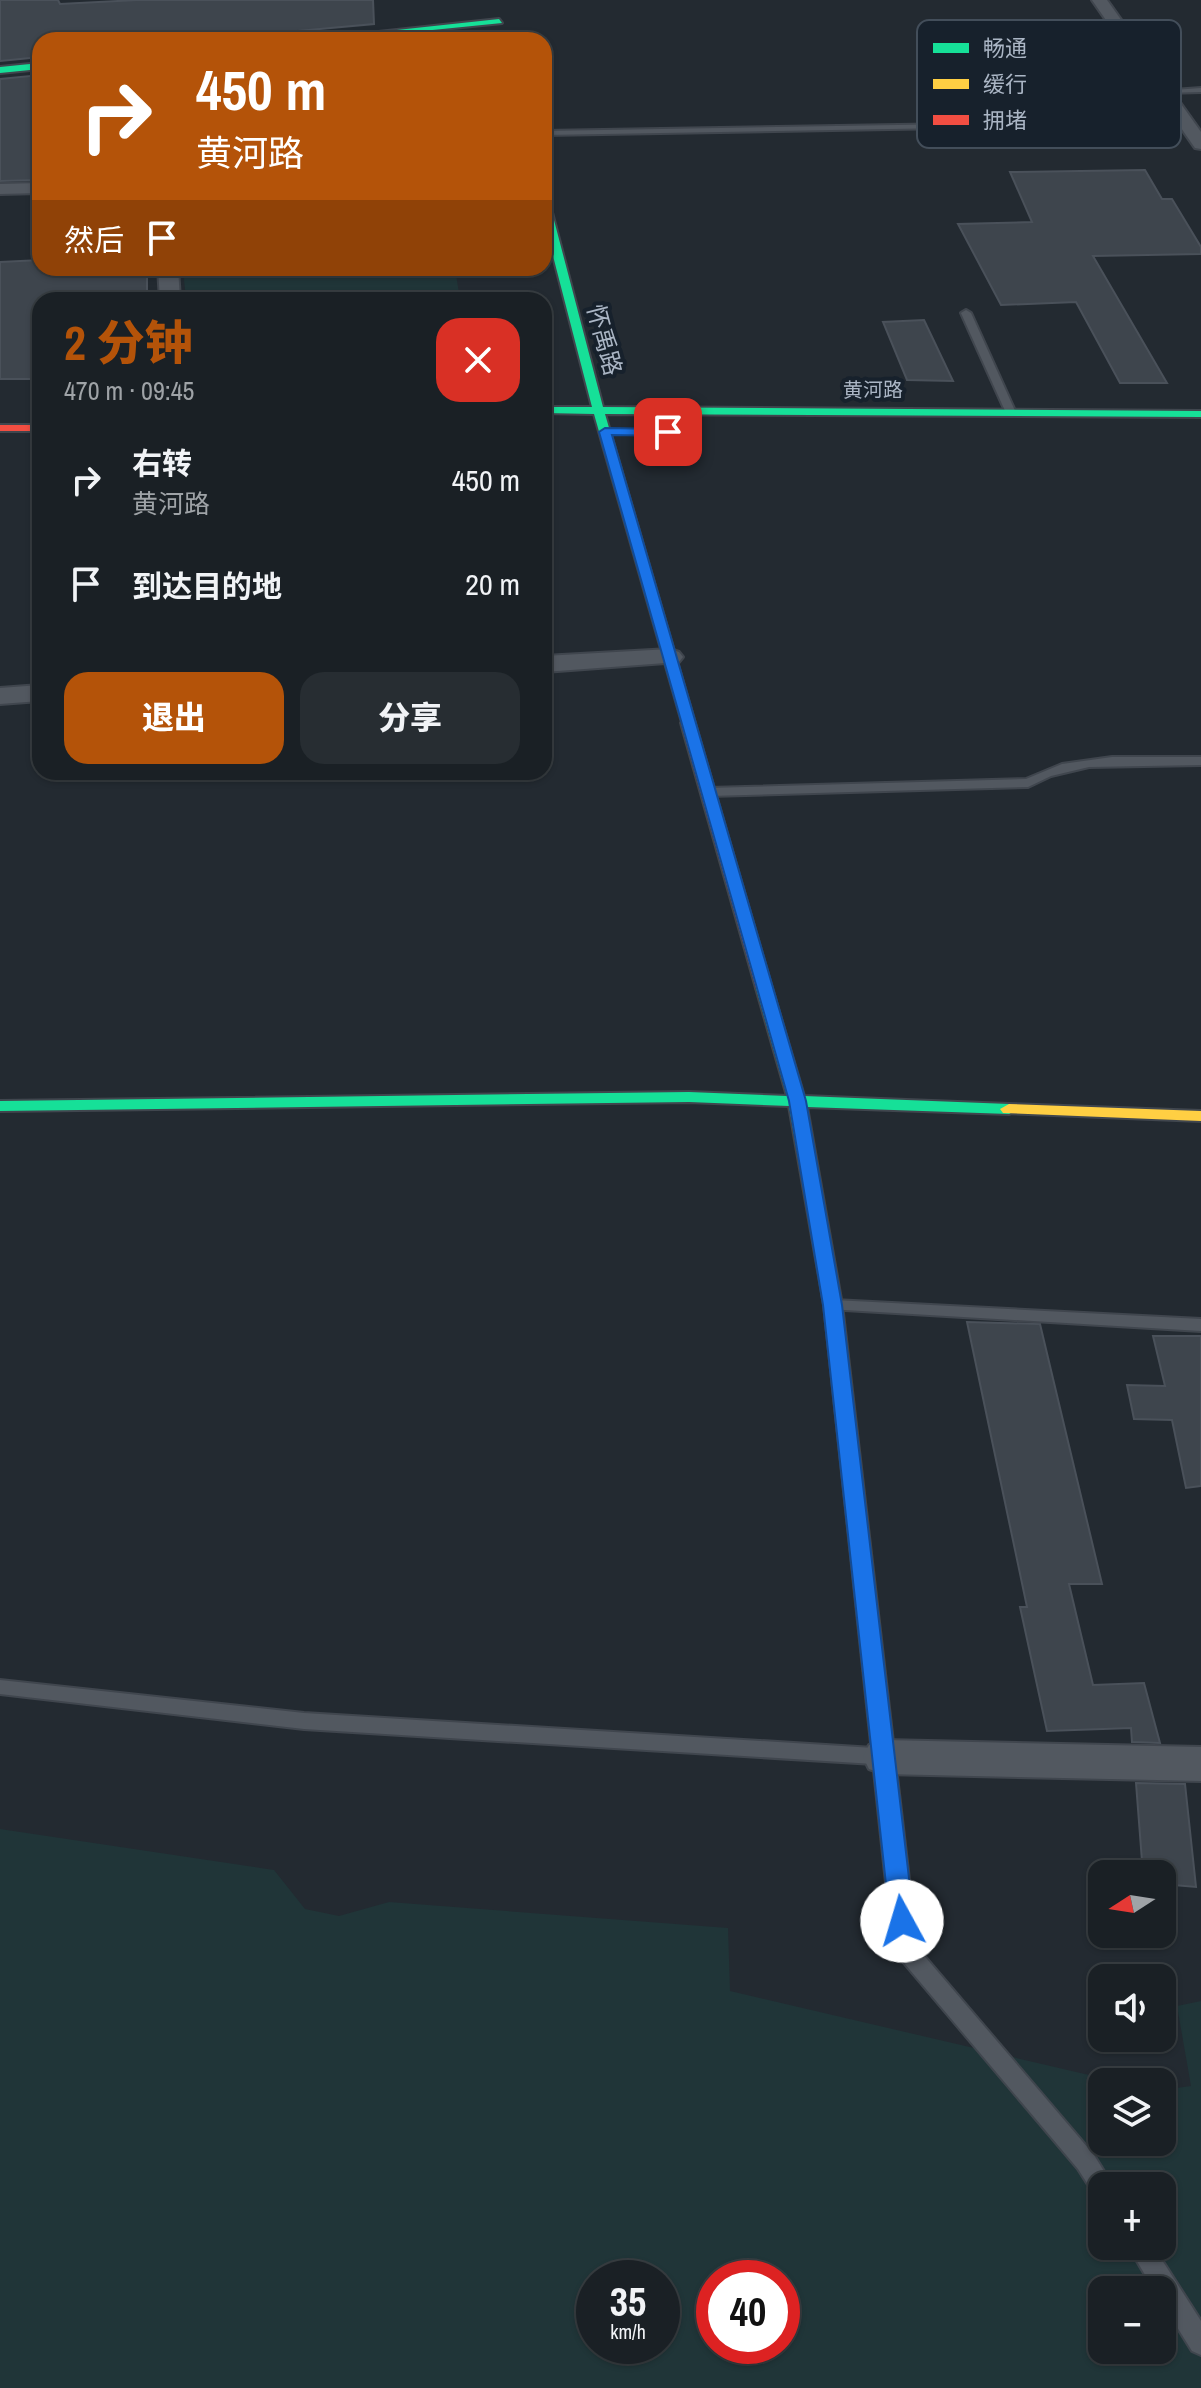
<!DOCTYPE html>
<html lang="zh">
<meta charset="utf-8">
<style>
:root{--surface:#1a2025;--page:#272d32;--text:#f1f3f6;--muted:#9fa3a7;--line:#383e42;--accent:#b45309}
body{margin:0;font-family:"Archivo Narrow","Noto Sans SC",sans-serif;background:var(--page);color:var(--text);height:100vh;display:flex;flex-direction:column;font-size:30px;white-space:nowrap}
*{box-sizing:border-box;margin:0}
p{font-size:26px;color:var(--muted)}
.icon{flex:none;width:44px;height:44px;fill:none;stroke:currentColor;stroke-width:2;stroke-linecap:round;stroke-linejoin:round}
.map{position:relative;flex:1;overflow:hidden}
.drawer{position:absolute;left:32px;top:292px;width:520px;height:488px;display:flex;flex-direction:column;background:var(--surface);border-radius:24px;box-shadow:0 2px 6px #0004,0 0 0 2px var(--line)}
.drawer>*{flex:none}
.banner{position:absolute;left:32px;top:32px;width:520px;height:244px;border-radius:24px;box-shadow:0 2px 6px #0004,0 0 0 2px var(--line);background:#b45309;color:#fff;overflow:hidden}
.needle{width:52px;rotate:258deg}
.tools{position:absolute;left:1088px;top:1860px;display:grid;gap:16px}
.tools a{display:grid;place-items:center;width:88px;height:88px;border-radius:16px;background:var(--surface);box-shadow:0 2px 6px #0004,0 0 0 2px var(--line);font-size:40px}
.speed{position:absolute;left:576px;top:2260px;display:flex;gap:16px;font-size:40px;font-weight:700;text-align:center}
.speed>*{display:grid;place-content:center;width:104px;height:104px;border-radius:50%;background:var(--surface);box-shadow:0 2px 6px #0004,0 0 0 2px var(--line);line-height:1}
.speed small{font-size:20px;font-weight:400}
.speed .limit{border:12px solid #d22;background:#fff;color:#111}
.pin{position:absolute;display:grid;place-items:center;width:68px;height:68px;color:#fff;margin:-34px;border-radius:16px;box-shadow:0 4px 12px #0006}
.me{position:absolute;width:88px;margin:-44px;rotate:354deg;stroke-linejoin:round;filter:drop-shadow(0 0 6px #0008)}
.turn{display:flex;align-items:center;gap:28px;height:168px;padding:0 32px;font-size:36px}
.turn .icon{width:104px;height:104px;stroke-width:2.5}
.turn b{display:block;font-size:56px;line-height:68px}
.then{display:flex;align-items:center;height:76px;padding:0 32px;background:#0003;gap:16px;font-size:30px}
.round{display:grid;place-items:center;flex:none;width:84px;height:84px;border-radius:24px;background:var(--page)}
.headline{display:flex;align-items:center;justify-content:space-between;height:136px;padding:0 32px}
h1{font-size:48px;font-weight:800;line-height:60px;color:var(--accent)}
.button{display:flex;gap:16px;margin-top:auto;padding:16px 32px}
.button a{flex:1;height:92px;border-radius:24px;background:var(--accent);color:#fff;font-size:32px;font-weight:800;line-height:92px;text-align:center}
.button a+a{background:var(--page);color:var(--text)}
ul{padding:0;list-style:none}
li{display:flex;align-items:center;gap:24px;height:104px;padding:0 32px}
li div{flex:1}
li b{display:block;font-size:30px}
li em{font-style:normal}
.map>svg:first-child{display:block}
.green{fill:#203538;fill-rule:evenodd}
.building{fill:#3e454d;stroke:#4a515a;stroke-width:2}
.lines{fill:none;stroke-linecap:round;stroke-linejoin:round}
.lane-casing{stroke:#40464e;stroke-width:4}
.street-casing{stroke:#40464e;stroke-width:4}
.fast-casing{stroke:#40464e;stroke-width:4}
.slow-casing{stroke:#40464e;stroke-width:4}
.jam-casing{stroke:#40464e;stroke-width:4}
.lane{fill:#525860;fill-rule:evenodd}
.street{fill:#525860;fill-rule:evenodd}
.fast{fill:#16e098;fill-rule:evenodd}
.slow{fill:#ffcf43;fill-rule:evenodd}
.jam{fill:#f24e42;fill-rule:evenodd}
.route{fill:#1a73e8;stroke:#114b97;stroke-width:2}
.labels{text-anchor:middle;stroke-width:8;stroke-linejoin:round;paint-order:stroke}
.far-street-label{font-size:20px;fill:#abb6c5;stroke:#17212c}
.street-label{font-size:24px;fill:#abb6c5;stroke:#17212c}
.key{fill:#17212c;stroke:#434e5a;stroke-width:2}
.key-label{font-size:22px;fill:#abb6c5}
</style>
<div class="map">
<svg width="1201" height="2388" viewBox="0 0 1201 2388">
<rect width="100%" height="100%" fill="#232a31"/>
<!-- green -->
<g class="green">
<path d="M 183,268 L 455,268 L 459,293 L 420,294 L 419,300 L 186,300 Z"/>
<path d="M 0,1829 L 274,1870 L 305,1909 L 339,1916 L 389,1902 L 728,1928 L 730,1991 L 1119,2082 L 1102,2082 L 1102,2142 L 1162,2142 L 1162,2090 L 1191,2086 L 1177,2006 L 1201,2001 L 1201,2388 L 0,2388 ZM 1102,2186 L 1162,2186 L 1162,2246 L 1102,2246 ZM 594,2278 L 662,2278 L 662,2346 L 594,2346 ZM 714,2278 L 782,2278 L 782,2346 L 714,2346 ZM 1102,2290 L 1162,2290 L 1162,2350 L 1102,2350 Z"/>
</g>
<!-- building -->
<g class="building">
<path d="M 0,0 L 58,0 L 60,4 L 137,0 L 373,0 L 374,24 L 201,40 L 40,40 L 40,57 L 0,61 Z"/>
<path d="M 40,75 L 40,180 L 0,181 L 0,79 Z"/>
<path d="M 1145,170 L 1162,199 L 1172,199 L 1201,247 L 1201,254 L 1093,256 L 1167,383 L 1120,383 L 1076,302 L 1001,305 L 958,224 L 1032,222 L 1010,172 Z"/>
<path d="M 40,260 L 40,268 L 147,268 L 147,300 L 40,300 L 40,379 L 0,379 L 0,262 Z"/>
<path d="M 924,320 L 953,381 L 907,380 L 883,322 Z"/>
<path d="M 967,1322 L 1040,1324 L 1102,1584 L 1069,1584 L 1093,1685 L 1144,1683 L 1160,1743 L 1132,1742 L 1131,1728 L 1047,1731 L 1020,1607 L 1027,1607 Z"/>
<path d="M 1153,1336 L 1201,1336 L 1201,1486 L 1186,1488 L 1172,1420 L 1134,1419 L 1127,1385 L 1165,1386 Z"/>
<path d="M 1136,1783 L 1185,1784 L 1196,1887 L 1162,1884 L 1162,1874 L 1143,1874 Z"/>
</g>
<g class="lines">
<defs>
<g id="lane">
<path d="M 1201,88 L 1201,92 L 1164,93 L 1160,91 Z"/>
<path d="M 1188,120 L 1185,124 L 544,135 L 544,131 Z"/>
<path d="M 966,310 L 971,313 L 1016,413 L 1015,415 L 1006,413 L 961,313 Z"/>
<path d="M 1112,757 L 1201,757 L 1201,765 L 1089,767 L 1051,776 L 1028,787 L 709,796 L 703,792 L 709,788 L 1026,779 L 1062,764 Z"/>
<path d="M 834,1300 L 1201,1319 L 1201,1331 L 828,1309 L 826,1305 Z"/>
<path d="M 0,1680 L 304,1713 L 874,1748 L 881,1750 L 884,1756 L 881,1762 L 874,1764 L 304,1729 L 0,1694 Z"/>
<path d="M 907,1942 L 915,1945 L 1094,2155 L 1113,2186 L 1102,2186 L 1102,2198 L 1094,2194 L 1078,2169 L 899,1957 L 896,1951 L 899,1945 Z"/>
<path d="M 1128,2246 L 1153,2246 L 1201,2321 L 1201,2355 L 1192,2351 L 1162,2303 L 1162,2290 L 1154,2290 Z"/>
</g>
<g id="street">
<path d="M 1092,0 L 1107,0 L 1201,132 L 1201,149 L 1195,148 Z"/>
<path d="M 40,183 L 40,193 L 0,194 L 0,184 Z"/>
<path d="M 158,268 L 178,268 L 180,300 L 160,300 Z"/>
<path d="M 670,649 L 679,652 L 683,657 L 679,662 L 544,672 L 544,656 Z"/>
<path d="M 40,685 L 40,701 L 0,704 L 0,688 Z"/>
<path d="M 884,1740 L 1201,1747 L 1201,1781 L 884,1774 L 869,1769 L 863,1757 L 869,1745 Z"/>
</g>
<g id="fast">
<path d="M 499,19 L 502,23 L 333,40 L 304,40 Z"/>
<path d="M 40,63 L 40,69 L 0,73 L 0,67 Z"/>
<path d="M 544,198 L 549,201 L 603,407 L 1201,411 L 1201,417 L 605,414 L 695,723 L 688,727 L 683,726 L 594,414 L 544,413 L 544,407 L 592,407 L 544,221 Z"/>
<path d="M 764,983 L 772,988 L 804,1096 L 1009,1104 L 1018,1109 L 1009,1114 L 807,1107 L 842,1305 L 917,1948 L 914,1955 L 905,1958 L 896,1955 L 893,1948 L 824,1305 L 789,1106 L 689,1102 L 0,1111 L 0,1101 L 689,1092 L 787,1096 L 756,988 Z"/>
</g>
<path id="slow" d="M 1009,1104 L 1201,1111 L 1201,1121 L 1003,1113 L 1000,1109 Z"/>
<g id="jam">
<rect x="0" y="425" width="40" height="6"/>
<path d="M 688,719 L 695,723 L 772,988 L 770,991 L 764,993 L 756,988 L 681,723 Z"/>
</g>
</defs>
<!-- lane casing -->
<use href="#lane" class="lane-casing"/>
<!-- street casing -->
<use href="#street" class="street-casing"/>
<!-- fast casing -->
<use href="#fast" class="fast-casing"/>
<!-- slow casing -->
<use href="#slow" class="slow-casing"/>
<!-- jam casing -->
<use href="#jam" class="jam-casing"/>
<!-- lane -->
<use href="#lane" class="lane"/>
<!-- street -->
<use href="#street" class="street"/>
<!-- fast -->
<use href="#fast" class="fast"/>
<!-- slow -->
<use href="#slow" class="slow"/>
<!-- jam -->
<use href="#jam" class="jam"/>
</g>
<!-- route -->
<path class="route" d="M 605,428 L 668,429 L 674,432 L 668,436 L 612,435 L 806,1101 L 842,1305 L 914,1921 L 911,1928 L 902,1931 L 894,1928 L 890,1921 L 823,1305 L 789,1101 L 599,432 Z"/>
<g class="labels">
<!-- far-street labels -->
<g class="far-street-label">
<text x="873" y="397">黄河路</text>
</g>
<!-- street labels -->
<g class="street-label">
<text transform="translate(604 340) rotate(75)" y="8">怀禹路</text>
</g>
</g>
<!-- legend -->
<rect x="917" y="20" width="264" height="128" rx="12" class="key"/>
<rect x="933" y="43" width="36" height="10" fill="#16e098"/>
<rect x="933" y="79" width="36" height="10" fill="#ffcf43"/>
<rect x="933" y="115" width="36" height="10" fill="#f24e42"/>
<g class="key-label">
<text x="983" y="56">畅通</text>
<text x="983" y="92">缓行</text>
<text x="983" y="128">拥堵</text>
</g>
</svg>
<div class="tools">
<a><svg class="needle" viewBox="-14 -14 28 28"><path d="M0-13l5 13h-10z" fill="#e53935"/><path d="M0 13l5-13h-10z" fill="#9fa3a7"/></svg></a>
<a><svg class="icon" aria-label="sound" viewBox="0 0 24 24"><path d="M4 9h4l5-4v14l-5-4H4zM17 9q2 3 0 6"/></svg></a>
<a><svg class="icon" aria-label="layers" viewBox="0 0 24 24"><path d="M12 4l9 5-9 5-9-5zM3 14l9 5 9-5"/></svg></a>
<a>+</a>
<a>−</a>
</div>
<div class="speed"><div>35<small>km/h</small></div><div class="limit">40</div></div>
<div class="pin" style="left:668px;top:432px;background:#d93025"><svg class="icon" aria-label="arrive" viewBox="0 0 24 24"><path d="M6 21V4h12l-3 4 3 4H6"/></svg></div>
<svg class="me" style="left:902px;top:1921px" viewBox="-20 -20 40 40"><circle r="19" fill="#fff"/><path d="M0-13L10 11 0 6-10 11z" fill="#1a73e8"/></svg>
<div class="banner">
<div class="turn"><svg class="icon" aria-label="right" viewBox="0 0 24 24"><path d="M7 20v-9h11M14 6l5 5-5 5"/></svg><div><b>450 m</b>黄河路</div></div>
<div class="then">然后<svg class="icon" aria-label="arrive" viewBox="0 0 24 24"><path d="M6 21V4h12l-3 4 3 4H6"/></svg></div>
</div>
<section class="drawer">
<div class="headline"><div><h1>2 分钟</h1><p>470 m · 09:45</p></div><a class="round" style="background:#d93025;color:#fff"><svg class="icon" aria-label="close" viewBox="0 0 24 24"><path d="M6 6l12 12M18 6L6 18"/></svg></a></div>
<ul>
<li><svg class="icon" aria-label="right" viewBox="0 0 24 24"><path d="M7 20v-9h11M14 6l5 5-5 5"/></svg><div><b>右转</b><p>黄河路</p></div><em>450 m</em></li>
<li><svg class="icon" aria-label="arrive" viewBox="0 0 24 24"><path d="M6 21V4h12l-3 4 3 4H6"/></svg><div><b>到达目的地</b></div><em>20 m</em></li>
</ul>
<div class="button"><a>退出</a><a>分享</a></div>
</section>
</div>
